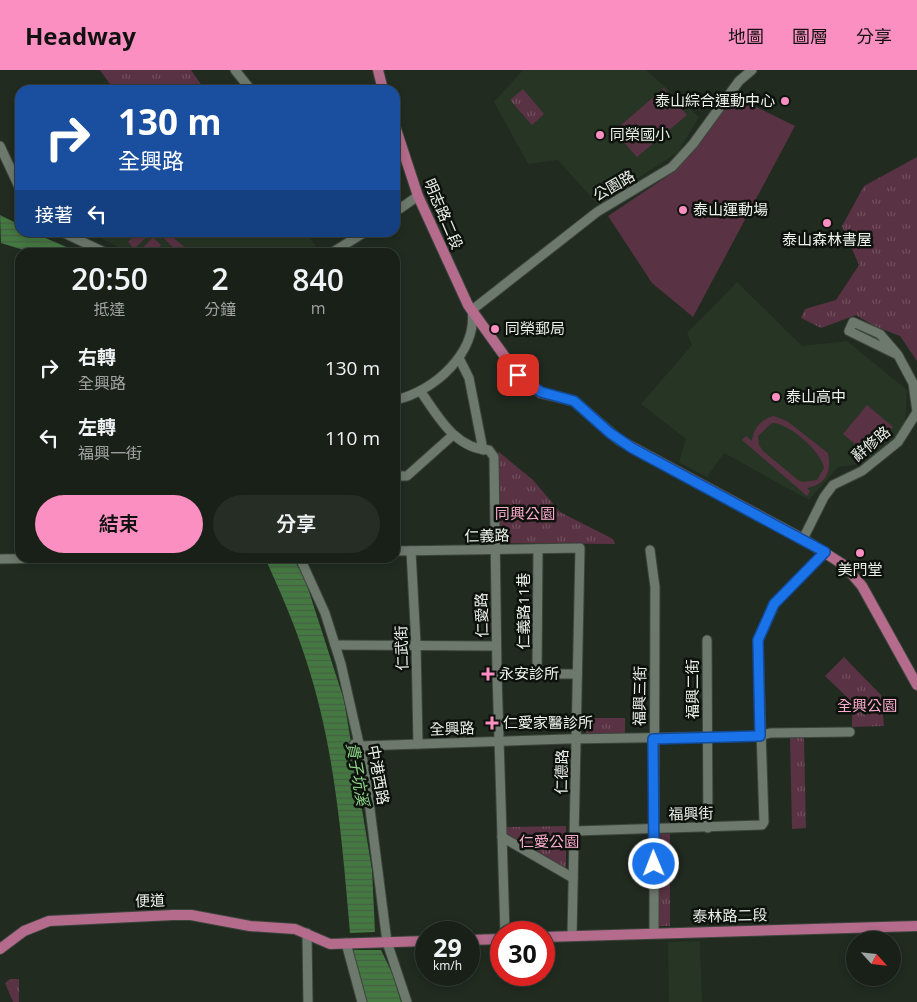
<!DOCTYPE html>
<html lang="zh-TW">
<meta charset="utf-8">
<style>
:root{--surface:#192018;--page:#262d25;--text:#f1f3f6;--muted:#9fa3a2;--line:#373e37;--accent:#fc8fc1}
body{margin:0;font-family:"Open Sans","Noto Sans TC",sans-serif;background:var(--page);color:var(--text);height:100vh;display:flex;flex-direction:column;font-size:19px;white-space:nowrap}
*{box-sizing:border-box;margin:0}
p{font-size:16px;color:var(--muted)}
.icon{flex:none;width:28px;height:28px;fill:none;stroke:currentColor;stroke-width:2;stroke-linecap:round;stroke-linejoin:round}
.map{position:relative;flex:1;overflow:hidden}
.side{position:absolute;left:15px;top:178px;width:385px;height:315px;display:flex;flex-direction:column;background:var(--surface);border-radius:15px;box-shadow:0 2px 8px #0003,0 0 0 1px var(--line)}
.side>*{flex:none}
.banner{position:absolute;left:15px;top:15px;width:385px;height:152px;border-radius:15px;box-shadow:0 2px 8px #0003,0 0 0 1px var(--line);background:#1a4fa0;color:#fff;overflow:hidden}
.needle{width:32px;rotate:117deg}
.controls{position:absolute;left:846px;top:861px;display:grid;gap:10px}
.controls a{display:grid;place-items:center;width:55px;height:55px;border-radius:50%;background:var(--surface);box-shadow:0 2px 8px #0003,0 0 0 1px var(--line);font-size:25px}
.speed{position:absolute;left:415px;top:851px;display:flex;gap:10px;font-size:25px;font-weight:700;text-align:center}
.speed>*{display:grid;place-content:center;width:65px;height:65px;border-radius:50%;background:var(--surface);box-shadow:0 2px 8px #0003,0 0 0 1px var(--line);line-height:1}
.speed small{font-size:12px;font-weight:400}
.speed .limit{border:8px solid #d22;background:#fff;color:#111}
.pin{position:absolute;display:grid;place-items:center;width:42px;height:42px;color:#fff;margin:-21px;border-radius:10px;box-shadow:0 2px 8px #0006}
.me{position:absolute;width:55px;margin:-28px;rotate:359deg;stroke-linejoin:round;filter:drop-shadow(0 0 4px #0008)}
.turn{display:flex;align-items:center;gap:18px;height:105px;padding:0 20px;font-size:22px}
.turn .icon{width:65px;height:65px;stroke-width:2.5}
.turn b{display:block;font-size:35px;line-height:42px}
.then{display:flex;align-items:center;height:48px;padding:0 20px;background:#0003;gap:10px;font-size:19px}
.eta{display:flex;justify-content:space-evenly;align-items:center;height:85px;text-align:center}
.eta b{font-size:30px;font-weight:600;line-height:35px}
.button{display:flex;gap:10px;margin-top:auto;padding:10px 20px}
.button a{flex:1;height:58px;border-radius:30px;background:var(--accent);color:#111;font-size:20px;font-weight:600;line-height:58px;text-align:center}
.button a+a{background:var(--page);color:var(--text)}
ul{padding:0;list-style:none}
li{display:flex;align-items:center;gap:15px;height:70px;padding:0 20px}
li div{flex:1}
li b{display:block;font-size:19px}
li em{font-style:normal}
header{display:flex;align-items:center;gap:30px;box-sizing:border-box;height:70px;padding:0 25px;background:var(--accent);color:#111}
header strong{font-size:24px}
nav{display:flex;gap:28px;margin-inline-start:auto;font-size:18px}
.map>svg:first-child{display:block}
.built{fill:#273525}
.grass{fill:url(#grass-tufts)}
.garden{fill:#593243;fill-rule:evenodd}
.water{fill:url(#water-rules)}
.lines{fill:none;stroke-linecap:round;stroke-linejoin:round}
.minor-casing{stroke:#3c453c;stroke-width:11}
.major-casing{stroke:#3c453c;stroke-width:12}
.minor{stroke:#6d796c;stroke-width:9}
.major{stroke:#b46b8c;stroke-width:10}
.route-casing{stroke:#114b97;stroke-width:12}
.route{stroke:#1a73e8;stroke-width:9}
.poi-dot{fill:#fc8fc1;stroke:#0e120d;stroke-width:2}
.labels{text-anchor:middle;stroke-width:5;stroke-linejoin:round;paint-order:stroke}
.poi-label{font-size:15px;fill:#ecf2eb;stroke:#0e120d;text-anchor:start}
.street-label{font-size:15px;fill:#ecf2eb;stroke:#0e120d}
.park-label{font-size:15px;fill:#fdabcf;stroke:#0e120d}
.water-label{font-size:16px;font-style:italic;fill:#8ed788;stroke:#0e120d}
</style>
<header>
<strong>Headway</strong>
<nav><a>地圖</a><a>圖層</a><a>分享</a></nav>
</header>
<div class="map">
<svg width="917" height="932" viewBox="0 0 917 932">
<defs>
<pattern id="grass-tufts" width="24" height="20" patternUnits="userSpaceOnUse" patternTransform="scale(1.25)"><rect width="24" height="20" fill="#593243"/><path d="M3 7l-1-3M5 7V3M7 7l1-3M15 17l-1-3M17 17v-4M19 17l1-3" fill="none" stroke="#71505e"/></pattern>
<pattern id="water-rules" width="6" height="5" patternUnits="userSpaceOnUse" patternTransform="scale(1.25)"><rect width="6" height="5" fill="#447941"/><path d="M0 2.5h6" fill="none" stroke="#465f44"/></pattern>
</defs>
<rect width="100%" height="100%" fill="#212b20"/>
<!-- built -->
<g class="built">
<path d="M 523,0 L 646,0 L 699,47 L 678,82 L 598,135 L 558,90 L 528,94 L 494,32 Z"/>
<path d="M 91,163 L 306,163 L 318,179 L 312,182 L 128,182 Z"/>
<path d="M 737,212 L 802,276 L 847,271 L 907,320 L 905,358 L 870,393 L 838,397 L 809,430 L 724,383 L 707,407 L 679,392 L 686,369 L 641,334 L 692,275 L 687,263 Z"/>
<path d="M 700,871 L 702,932 L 669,932 L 668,872 Z"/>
</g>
<!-- grass -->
<g class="grass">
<path d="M 100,0 L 191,0 L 205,20 L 114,20 Z"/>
<path d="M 523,19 L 544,44 L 532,55 L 510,30 Z"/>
<path d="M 917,87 L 917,291 L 900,266 L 874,256 L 856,245 L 821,258 L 801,248 L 805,239 L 836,230 L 859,195 L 842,156 L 864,116 Z"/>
<path d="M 499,382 L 533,410 L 560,442 L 613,469 L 615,474 L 504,473 L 498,468 L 496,385 Z"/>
<path d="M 844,587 L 881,625 L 884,656 L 852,657 L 852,632 L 825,606 Z"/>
<rect x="586" y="648" width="39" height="16"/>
<path d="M 804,667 L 806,758 L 792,759 L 790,668 Z"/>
<path d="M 566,756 L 566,799 L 506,766 L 505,757 Z"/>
<path d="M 657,763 L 670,764 L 670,856 L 657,856 Z"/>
<path d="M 10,909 L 19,909 L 19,932 L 13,932 L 5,913 Z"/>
</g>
<!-- garden -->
<g class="garden">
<path d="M 664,18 L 687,45 L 637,87 L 614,61 Z"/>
<path d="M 734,26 L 795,56 L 693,247 L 652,213 L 608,146 L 675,101 Z"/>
<path d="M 138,162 L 150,164 L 134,179 L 128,172 Z"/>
<path d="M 158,163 L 168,163 L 190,182 L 178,182 Z"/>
<path d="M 153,167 L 161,175 L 154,182 L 139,182 Z"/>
<path d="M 867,335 L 893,357 L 879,371 L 863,381 L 843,364 Z"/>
<path d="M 774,346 L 787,351 L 828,383 C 832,401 826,415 807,418 L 810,421 L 807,426 L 742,370 L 746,366 L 752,371 C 753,359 762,348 774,346 ZM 772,353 C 789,353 821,381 824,398 L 817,410 L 803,412 L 798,410 L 763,381 L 759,375 L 758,366 Z"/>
</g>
<!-- water -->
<g class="water">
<path d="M 0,145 L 20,155 L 20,162 L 34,163 L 78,182 L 30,182 L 1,173 Z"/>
<path d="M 265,488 L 293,488 L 305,509 L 344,630 L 372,800 L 375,862 L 350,863 C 342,771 335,677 306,590 C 295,555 280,521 265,488 Z"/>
<path d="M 351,880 L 381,880 L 393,905 L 401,932 L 367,932 Z"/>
</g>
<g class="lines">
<defs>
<g id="minor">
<path d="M 235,0 L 251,20"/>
<path d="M 0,76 L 20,119"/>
<path d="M 395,142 L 418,126"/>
<path d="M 62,162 L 104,182"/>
<path d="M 333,182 L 365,162"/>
<path d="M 459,288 L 469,308 L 483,380"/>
<path d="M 421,322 C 438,346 455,379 489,380 L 494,387 L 497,604 L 505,862"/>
<path d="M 395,330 C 434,322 478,282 472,240 L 597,142 L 672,97 L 693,74 L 739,11 L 752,0"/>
<path d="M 395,406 L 407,406 L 453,365"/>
<path d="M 803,469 L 824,427 L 833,415 L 862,401 L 898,372 L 917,342 L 913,313 L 898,285 L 880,264 L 853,252 L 849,261 L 898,285"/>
<path d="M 650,480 L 655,517 L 654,863"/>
<path d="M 395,481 L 580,478 L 572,866"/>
<path d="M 411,481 L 416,574 L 418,674"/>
<path d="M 300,488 L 325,543 L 341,594 L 365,700 L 387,872 L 407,932"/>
<path d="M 0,489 L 66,488"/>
<path d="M 707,570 L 708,758"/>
<path d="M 335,575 L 496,576"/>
<path d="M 497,604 L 577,604"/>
<path d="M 537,604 L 538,479"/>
<path d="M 354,674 L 360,676 L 567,669 L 760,666 L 770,663 L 850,662"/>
<path d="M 575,761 L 762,755 L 764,752 L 758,570 L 774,534 L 825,482"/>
<path d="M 502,767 L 573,808"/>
<path d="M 307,863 L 308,932"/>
<path d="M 346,873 L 362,932"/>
</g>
<g id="major">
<path d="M 378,0 L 383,20"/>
<path d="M 395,56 L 418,126 L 468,235 L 518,305 L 541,323 L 574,331 L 619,370 L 803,469 L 844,495 L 862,516 L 917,615"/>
<path d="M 544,867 L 917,856"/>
<path d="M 469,870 L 501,869"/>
<path d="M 0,879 L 24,861 L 49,851 L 173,845 L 191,845 L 250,856 L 295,859 L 330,874 L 426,871"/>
</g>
</defs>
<!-- minor casing -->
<use href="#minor" class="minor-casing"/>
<!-- major casing -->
<use href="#major" class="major-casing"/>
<!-- minor -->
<use href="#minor" class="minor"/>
<!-- major -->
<use href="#major" class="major"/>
</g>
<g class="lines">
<defs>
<path id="route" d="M 518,305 L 541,322 L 574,331 L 610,363 L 632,378 L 825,482 L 774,534 L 758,570 L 760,666 L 653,669 L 654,794"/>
</defs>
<!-- route casing -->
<use href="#route" class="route-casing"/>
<!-- route -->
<use href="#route" class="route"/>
</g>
<!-- markers -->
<g class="poi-dot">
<circle cx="785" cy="31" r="5"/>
<circle cx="600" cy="65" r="5"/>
<circle cx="683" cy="140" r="5"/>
<circle cx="827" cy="153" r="5"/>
<circle cx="495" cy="259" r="5"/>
<circle cx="776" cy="327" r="5"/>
<circle cx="860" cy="483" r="5"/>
<path d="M485.5 596.5h5v5h5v5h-5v5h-5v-5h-5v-5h5z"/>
<path d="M489.5 645.5h5v5h5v5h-5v5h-5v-5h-5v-5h5z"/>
</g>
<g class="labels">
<!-- poi labels -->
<g class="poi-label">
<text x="775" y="36" text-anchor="end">泰山綜合運動中心</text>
<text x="610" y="70">同榮國小</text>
<text x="693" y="145">泰山運動場</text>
<text x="827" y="175" text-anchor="middle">泰山森林書屋</text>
<text x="505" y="264">同榮郵局</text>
<text x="786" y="332">泰山高中</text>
<text x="860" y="505" text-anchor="middle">美門堂</text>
<text x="499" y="609">永安診所</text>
<text x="503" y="658">仁愛家醫診所</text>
</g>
<!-- street labels -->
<g class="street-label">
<text transform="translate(614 116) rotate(-30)" y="5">公園路</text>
<text transform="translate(443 144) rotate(67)" y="5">明志路二段</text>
<text transform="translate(871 374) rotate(-40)" y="5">辭修路</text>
<text transform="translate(487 466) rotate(-1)" y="5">仁義路</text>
<text transform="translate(524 541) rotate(-90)" y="5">仁義路11巷</text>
<text transform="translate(482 545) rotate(-91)" y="5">仁愛路</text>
<text transform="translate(402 578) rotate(-92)" y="5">仁武街</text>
<text transform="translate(693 619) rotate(-90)" y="5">福興二街</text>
<text transform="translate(640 626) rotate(-89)" y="5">福興三街</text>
<text transform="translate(452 659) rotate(-2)" y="5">全興路</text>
<text transform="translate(562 702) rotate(-89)" y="5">仁德路</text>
<text transform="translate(378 705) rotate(80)" y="5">中港西路</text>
<text transform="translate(691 744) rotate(-1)" y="5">福興街</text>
<text transform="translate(150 831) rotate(-2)" y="5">便道</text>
<text transform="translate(730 846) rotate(-1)" y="5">泰林路二段</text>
</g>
<!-- park labels -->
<g class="park-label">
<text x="525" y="449">同興公園</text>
<text x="867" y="641">全興公園</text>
<text x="549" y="777">仁愛公園</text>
</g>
<!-- water labels -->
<g class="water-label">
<text transform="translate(358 704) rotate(80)" y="6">貴子坑溪</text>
</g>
</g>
</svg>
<div class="controls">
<a><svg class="needle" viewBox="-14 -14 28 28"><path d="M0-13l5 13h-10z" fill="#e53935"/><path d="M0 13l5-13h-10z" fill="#9fa3a2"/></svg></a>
</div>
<div class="speed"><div>29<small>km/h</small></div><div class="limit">30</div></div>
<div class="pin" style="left:518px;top:305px;background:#d93025"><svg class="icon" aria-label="arrive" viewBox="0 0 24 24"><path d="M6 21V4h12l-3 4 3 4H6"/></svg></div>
<svg class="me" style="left:654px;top:794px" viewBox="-20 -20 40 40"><circle r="17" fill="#1a73e8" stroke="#fff" stroke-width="3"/><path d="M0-11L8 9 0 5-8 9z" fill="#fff"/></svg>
<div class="banner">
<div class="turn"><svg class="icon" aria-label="right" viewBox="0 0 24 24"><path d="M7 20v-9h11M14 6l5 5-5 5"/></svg><div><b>130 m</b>全興路</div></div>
<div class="then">接著<svg class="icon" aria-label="left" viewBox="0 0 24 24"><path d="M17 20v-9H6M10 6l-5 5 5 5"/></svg></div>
</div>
<section class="side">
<div class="eta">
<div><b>20:50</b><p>抵達</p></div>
<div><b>2</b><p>分鐘</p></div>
<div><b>840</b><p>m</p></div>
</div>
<ul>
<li><svg class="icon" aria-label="right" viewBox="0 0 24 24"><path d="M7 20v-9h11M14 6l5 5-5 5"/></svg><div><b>右轉</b><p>全興路</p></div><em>130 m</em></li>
<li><svg class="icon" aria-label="left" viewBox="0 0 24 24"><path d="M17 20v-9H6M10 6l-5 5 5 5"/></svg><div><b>左轉</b><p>福興一街</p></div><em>110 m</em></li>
</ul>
<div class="button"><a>結束</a><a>分享</a></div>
</section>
</div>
